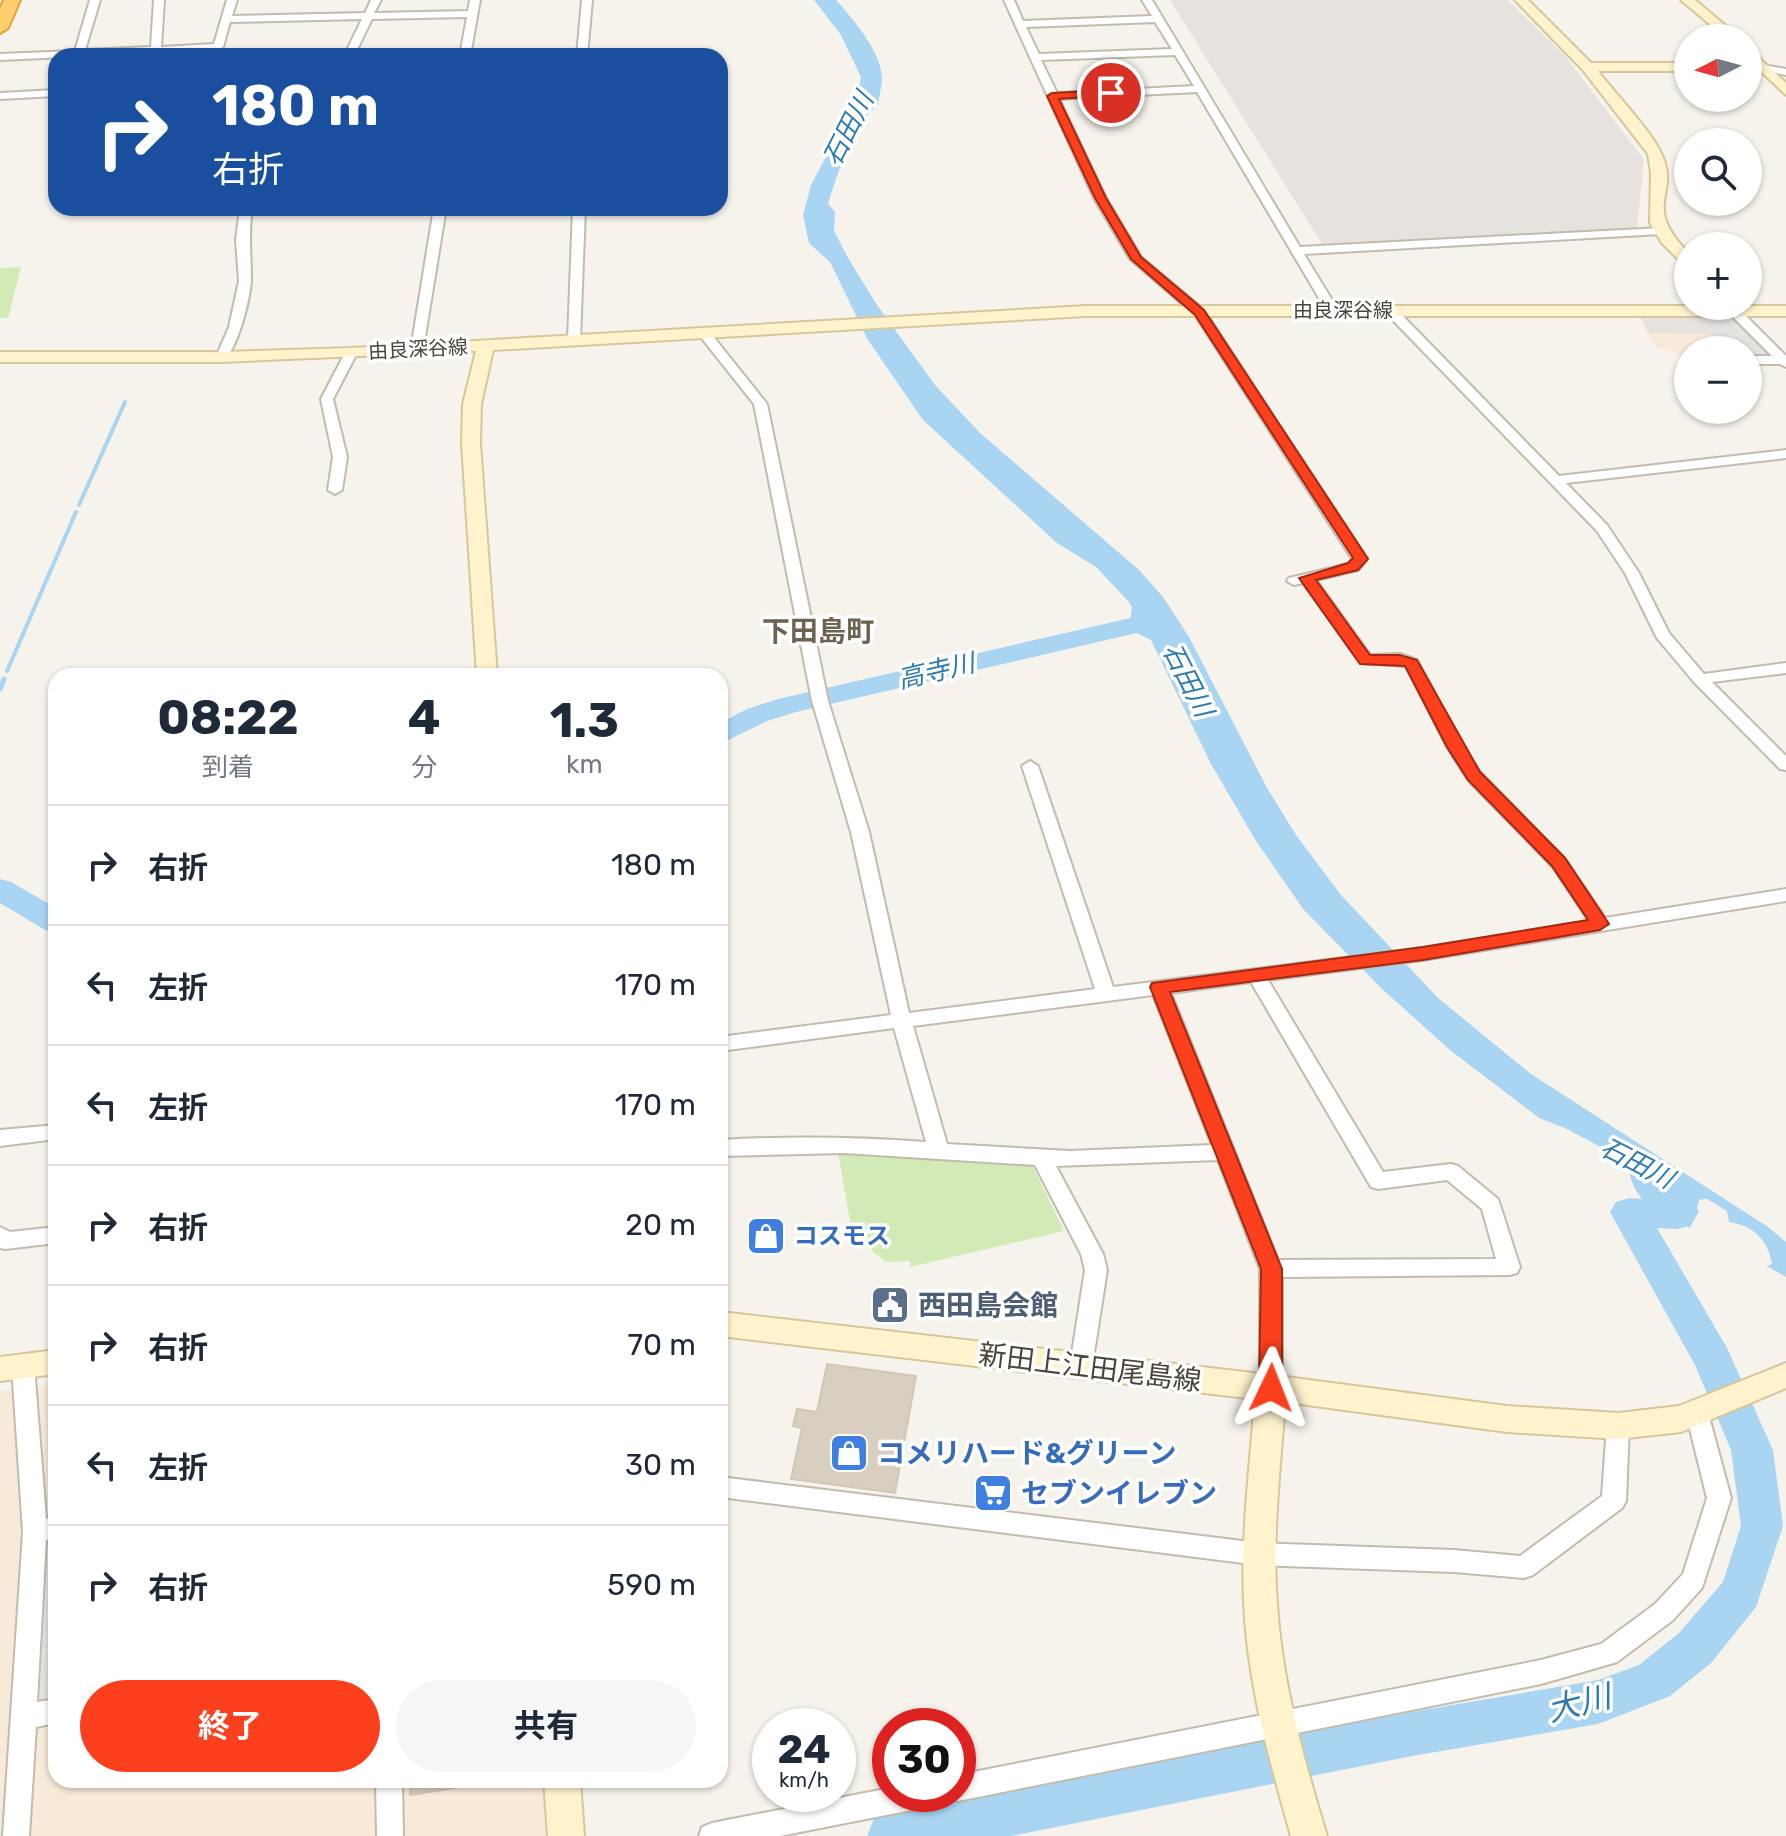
<!DOCTYPE html>
<html lang="ja">
<meta charset="utf-8">
<style>
:root{--surface:#fff;--page:#f6f6f7;--text:#1f2937;--muted:#747a83;--line:#e0e1e3;--accent:#fc3f1d}
body{margin:0;font-family:Rubik,"Noto Sans JP",sans-serif;background:var(--page);color:var(--text);height:100vh;display:flex;flex-direction:column;font-size:30px;white-space:nowrap}
*{box-sizing:border-box;margin:0}
p{font-size:26px;color:var(--muted)}
.icon{flex:none;width:44px;height:44px;fill:none;stroke:currentColor;stroke-width:2;stroke-linecap:round;stroke-linejoin:round}
.map{position:relative;flex:1;overflow:hidden}
.drawer{position:absolute;left:48px;top:668px;width:680px;height:1120px;display:flex;flex-direction:column;background:var(--surface);border-radius:24px;box-shadow:0 2px 6px #0004}
.drawer>*{flex:none}
.hud{position:absolute;left:48px;top:48px;width:680px;height:168px;border-radius:24px;box-shadow:0 2px 6px #0004;background:#1a4fa0;color:#fff;overflow:hidden}
.needle{width:52px;rotate:264deg}
.controls{position:absolute;left:1674px;top:24px;display:grid;gap:16px}
.controls a{display:grid;place-items:center;width:88px;height:88px;border-radius:50%;background:var(--surface);box-shadow:0 2px 6px #0004;font-size:40px}
.speed{position:absolute;left:752px;top:1708px;display:flex;gap:16px;font-size:40px;font-weight:700;text-align:center}
.speed>*{display:grid;place-content:center;width:104px;height:104px;border-radius:50%;background:var(--surface);box-shadow:0 2px 6px #0004;line-height:1}
.speed small{font-size:20px;font-weight:400}
.speed .limit{border:12px solid #d22;background:#fff;color:#111}
.pin{position:absolute;display:grid;place-items:center;width:68px;height:68px;color:#fff;margin:-34px;border:4px solid #fff;border-radius:50%;box-shadow:0 2px 8px #0007}
.me{position:absolute;width:88px;margin:-44px;rotate:2deg;stroke-linejoin:round;filter:drop-shadow(0 0 6px #0008)}
.turn{display:flex;align-items:center;gap:28px;height:168px;padding:0 32px;font-size:36px}
.turn .icon{width:104px;height:104px;stroke-width:2.5}
.turn b{display:block;font-size:56px;line-height:68px}
.eta{display:flex;justify-content:space-evenly;align-items:center;height:136px;text-align:center}
.eta b{font-size:48px;font-weight:700;line-height:56px}
.action{display:flex;gap:16px;margin-top:auto;padding:16px 32px}
.action a{flex:1;height:92px;border-radius:48px;background:var(--accent);color:#fff;font-size:32px;font-weight:700;line-height:92px;text-align:center}
.action a+a{background:var(--page);color:var(--text)}
ul{padding:0;list-style:none}
li{display:flex;align-items:center;gap:24px;height:120px;padding:0 32px;border-top:2px solid var(--line)}
li div{flex:1}
li b{display:block;font-size:30px}
li em{font-style:normal}
.map>svg:first-child{display:block}
.commercial{fill:#f7ead8}
.industrial{fill:#e6e2dd}
.green{fill:#d2eab5}
.parking{fill:#e5e3e0}
.water{fill:#a9d4f2}
.lines{fill:none;stroke-linecap:round;stroke-linejoin:round}
.stream-far1{stroke:#a9d4f2;stroke-width:4}
.stream{stroke:#a9d4f2;stroke-width:5}
.river{fill:#a9d4f2;fill-rule:evenodd}
.building{fill:#d8cfc1;stroke:#d3c7b4;stroke-width:2}
.street-casing{stroke:#c2bbae;stroke-width:4}
.secondary-casing{stroke:#d6c79b;stroke-width:4}
.highway-casing{stroke:#e0a43c;stroke-width:4}
.street{fill:#fff;fill-rule:evenodd}
.secondary{fill:#fff3cd;fill-rule:evenodd}
.highway{fill:#ffcf6e;fill-rule:evenodd}
.route{fill:#fc3f1d;stroke:#a42913;stroke-width:2}
.labels{text-anchor:middle;stroke-width:7;stroke-linejoin:round;paint-order:stroke}
.far-street-label{font-size:20px;fill:#4b4439;stroke:#fff}
.shop-label{font-size:24px;font-weight:bold;fill:#366cbe;stroke:#fff;text-anchor:start}
.water-label{font-size:26px;font-style:italic;fill:#2e7ab2;stroke:#fff}
.quarter-label{font-size:28px;font-weight:bold;fill:#6e6250;stroke:#fff}
.near-service-label{font-size:28px;font-weight:bold;fill:#4e5e75;stroke:#fff;text-anchor:start}
.near-street-label{font-size:28px;fill:#4b4439;stroke:#fff}
.near-shop-label{font-size:28px;font-weight:bold;fill:#366cbe;stroke:#fff;text-anchor:start}
.near-water-label{font-size:32px;font-style:italic;fill:#2e7ab2;stroke:#fff}
</style>
<div class="map">
<svg width="1786" height="1836" viewBox="0 0 1786 1836">
<rect width="100%" height="100%" fill="#f6f3ec"/>
<!-- commercial -->
<g class="commercial">
<path d="M 1639,313 L 1730,313 L 1776,357 L 1748,350 L 1688,350 L 1688,360 L 1676,352 L 1655,347 Z"/>
<path d="M 56,1384 L 56,1780 L 543,1780 L 547,1836 L 0,1836 L 0,1391 Z"/>
</g>
<!-- industrial -->
<path class="industrial" d="M 1170,0 L 1508,0 L 1566,57 L 1644,160 L 1637,229 L 1322,244 Z"/>
<!-- green -->
<g class="green">
<path d="M 21,267 L 8,318 L 0,318 L 0,268 Z"/>
<path d="M 837,1147 L 1031,1163 L 1064,1231 L 910,1267 L 910,1261 L 886,1262 L 859,1240 L 851,1226 Z"/>
</g>
<!-- parking -->
<g class="parking">
<path d="M 1727,315 L 1734,317 L 1773,357 L 1748,358 L 1748,350 L 1722,350 L 1711,334 L 1648,333 L 1640,316 Z"/>
<path d="M 50,1536 L 56,1536 L 56,1699 L 43,1701 L 37,1694 L 44,1544 Z"/>
</g>
<!-- water -->
<path class="water" d="M 814,0 L 836,0 C 853,19 881,51 882,78 C 882,86 879,96 878,104 C 852,128 838,171 828,204 L 835,212 L 834,231 L 848,258 L 877,305 L 935,385 L 980,433 L 1139,570 L 1163,597 L 1189,637 L 1267,788 L 1296,835 L 1341,895 L 1438,998 L 1531,1074 L 1768,1227 L 1786,1242 L 1786,1277 L 1767,1266 L 1772,1264 C 1768,1240 1753,1225 1729,1222 L 1727,1211 L 1707,1199 L 1692,1200 L 1699,1211 L 1690,1228 C 1655,1211 1633,1204 1627,1161 L 1567,1129 L 1539,1118 L 1450,1050 L 1381,988 L 1304,910 L 1256,841 L 1211,764 L 1151,640 L 1137,633 L 1130,620 L 1132,608 L 1129,602 L 1096,567 L 1057,543 L 923,420 L 868,340 L 830,262 L 809,243 L 803,215 L 811,185 L 849,113 L 853,98 L 858,94 L 861,77 L 841,35 Z"/>
<g class="lines">
<!-- stream-far1 -->
<g class="stream-far1">
<path d="M 79,505 L 125,402"/>
<path d="M 7,671 L 76,512"/>
</g>
<!-- stream -->
<path class="stream" d="M 0,689 L 4,679"/>
<!-- river -->
<g class="river">
<path d="M 1157,612 L 1167,614 L 1170,620 L 1167,626 L 796,712 L 767,721 L 720,744 L 720,723 L 747,709 L 778,699 Z"/>
<path d="M 0,879 L 11,882 L 56,908 L 56,933 L 45,930 L 0,903 Z"/>
<path d="M 1684,1178 L 1697,1182 L 1702,1192 L 1691,1225 L 1678,1229 L 1657,1228 L 1727,1348 L 1773,1450 L 1783,1526 L 1756,1607 L 1711,1663 L 1670,1696 L 1598,1724 L 1412,1756 L 1011,1836 L 867,1836 L 874,1819 L 891,1812 L 1412,1712 L 1598,1680 L 1639,1665 L 1679,1633 L 1723,1582 L 1741,1526 L 1731,1450 L 1695,1365 L 1610,1212 L 1616,1202 L 1629,1198 L 1664,1200 L 1671,1182 Z"/>
</g>
</g>
<!-- building -->
<g class="building">
<path d="M 827,1364 L 916,1376 L 895,1493 L 791,1479 L 802,1428 L 793,1426 L 797,1409 L 817,1412 Z"/>
<path d="M 410,1780 L 453,1780 L 454,1788 L 410,1795 Z"/>
</g>
<g class="lines">
<defs>
<g id="street">
<path d="M 90,0 L 100,0 L 85,50 L 151,47 L 154,0 L 164,0 L 161,47 L 214,44 L 227,0 L 237,0 L 232,16 L 365,13 L 371,0 L 381,0 L 374,13 L 468,11 L 470,0 L 480,0 L 470,56 L 460,56 L 467,17 L 372,19 L 354,56 L 344,56 L 362,19 L 230,22 L 223,47 L 218,50 L 0,60 L 0,54 L 75,51 Z"/>
<path d="M 582,0 L 592,0 L 587,56 L 577,56 Z"/>
<path d="M 1004,0 L 1014,0 L 1023,21 L 1152,16 L 1142,0 L 1152,0 L 1300,247 L 1661,228 L 1667,231 L 1661,234 L 1304,254 L 1338,310 L 1332,314 L 1326,310 L 1197,92 L 1059,99 L 1106,198 L 1141,257 L 1204,310 L 1367,559 L 1358,570 L 1316,580 L 1370,655 L 1400,654 L 1417,660 L 1463,747 L 1480,772 L 1564,858 L 1605,918 L 1786,889 L 1786,901 L 1423,960 L 1268,980 L 1383,1172 L 1451,1164 L 1458,1166 L 1498,1199 L 1520,1267 L 1517,1273 L 1509,1275 L 1282,1277 L 1282,1388 L 1279,1395 L 1271,1397 L 1263,1395 L 1260,1388 L 1260,1269 L 1218,1160 L 1056,1166 L 1103,1254 L 1107,1270 L 1092,1366 L 1089,1373 L 1081,1375 L 1073,1373 L 1070,1366 L 1085,1270 L 1081,1254 L 1035,1165 L 844,1153 L 720,1156 L 720,1140 C 789,1136 857,1137 926,1142 L 894,1028 L 720,1051 L 720,1037 L 891,1015 L 851,832 L 812,701 L 754,404 L 700,336 L 700,330 L 708,330 L 767,404 L 828,701 L 869,832 L 909,1013 L 1095,989 L 1022,766 L 1030,761 L 1038,766 L 1113,987 L 1423,948 L 1589,921 L 1552,866 L 1468,780 L 1447,747 L 1406,666 L 1361,663 L 1303,583 L 1294,585 L 1287,581 L 1289,578 L 1348,564 L 1352,559 L 1195,315 L 1130,259 L 1094,198 ZM 1155,22 L 1172,49 L 1039,54 L 1026,27 ZM 1175,55 L 1194,86 L 1057,93 L 1041,60 ZM 1251,982 L 1371,1187 L 1378,1189 L 1447,1180 L 1482,1209 L 1496,1259 L 1278,1260 L 1171,993 ZM 1153,995 L 1212,1145 L 1070,1151 L 947,1144 L 913,1026 Z"/>
<path d="M 1763,65 L 1786,69 L 1786,75 L 1760,70 L 1758,68 Z"/>
<path d="M 56,90 L 56,96 L 0,99 L 0,93 Z"/>
<path d="M 240,208 L 252,208 C 248,235 251,252 251,278 C 251,296 237,353 222,361 L 216,357 L 229,327 L 239,281 L 236,240 Z"/>
<path d="M 434,208 L 446,208 L 423,349 L 417,353 L 411,349 Z"/>
<path d="M 573,208 L 585,208 L 580,340 L 574,344 L 568,340 Z"/>
<path d="M 1386,307 L 1394,307 L 1559,476 L 1786,450 L 1786,458 L 1566,483 L 1607,525 L 1639,573 L 1669,633 L 1704,674 L 1786,663 L 1786,673 L 1712,682 L 1786,756 L 1786,770 L 1780,769 L 1694,682 L 1657,638 L 1625,573 L 1597,531 L 1386,313 Z"/>
<path d="M 1729,307 L 1737,307 L 1786,356 L 1786,367 L 1780,364 L 1748,364 L 1748,356 L 1772,356 L 1729,313 Z"/>
<path d="M 351,349 L 357,353 L 333,399 L 347,457 L 342,490 L 335,494 L 328,490 L 333,457 L 321,399 L 345,353 Z"/>
<path d="M 56,1125 L 56,1139 L 0,1146 L 0,1130 Z"/>
<path d="M 0,1227 L 10,1232 L 56,1227 L 56,1243 L 5,1249 L 0,1248 Z"/>
<path d="M 23,1357 L 31,1359 L 34,1366 L 46,1519 L 56,1517 L 56,1539 L 46,1540 L 37,1702 L 56,1699 L 56,1723 L 36,1727 L 29,1836 L 3,1836 L 23,1532 L 12,1366 L 15,1359 Z"/>
<path d="M 1697,1403 L 1705,1406 L 1708,1413 L 1731,1498 L 1702,1588 L 1673,1620 L 1617,1662 L 1541,1684 L 958,1801 L 949,1797 L 947,1794 L 958,1794 L 958,1775 L 1541,1660 L 1601,1644 L 1655,1604 L 1683,1574 L 1707,1498 L 1686,1413 L 1689,1406 Z"/>
<path d="M 1618,1416 L 1626,1419 L 1629,1426 L 1626,1501 L 1622,1508 L 1533,1575 L 1524,1578 L 1454,1572 L 1259,1565 L 720,1497 L 720,1477 L 1259,1543 L 1454,1550 L 1520,1556 L 1602,1496 L 1607,1426 L 1610,1419 Z"/>
<path d="M 376,1780 L 402,1780 L 403,1836 L 377,1836 Z"/>
<path d="M 890,1788 L 890,1794 L 940,1794 L 936,1803 L 927,1807 L 780,1836 L 699,1836 L 702,1827 L 712,1823 Z"/>
</g>
<g id="secondary">
<path d="M 1515,0 L 1528,0 L 1591,63 L 1688,63 L 1688,71 L 1598,71 C 1614,92 1653,133 1662,155 C 1680,195 1641,205 1688,252 L 1688,266 L 1683,264 L 1662,243 L 1650,223 L 1651,173 L 1648,154 L 1583,70 Z"/>
<path d="M 1681,0 L 1695,0 L 1740,38 L 1726,38 Z"/>
<path d="M 1748,48 L 1786,83 L 1786,95 L 1748,59 Z"/>
<path d="M 1086,306 L 1786,306 L 1786,316 L 1086,316 L 493,350 L 481,404 L 480,443 L 497,676 L 477,676 L 462,443 L 463,404 L 476,351 L 222,362 L 0,362 L 0,352 L 222,352 L 351,348 Z"/>
<path d="M 720,1312 L 1271,1375 L 1507,1406 L 1618,1413 L 1679,1406 L 1786,1363 L 1786,1388 L 1681,1432 L 1618,1439 L 1507,1432 L 1285,1402 C 1280,1469 1272,1537 1277,1604 C 1282,1683 1304,1760 1327,1836 L 1291,1836 C 1269,1759 1247,1681 1244,1601 C 1241,1534 1250,1466 1255,1399 L 720,1336 Z"/>
<path d="M 56,1350 L 56,1374 L 0,1381 L 0,1357 Z"/>
<path d="M 544,1780 L 580,1780 L 584,1836 L 548,1836 Z"/>
</g>
<path id="highway" d="M 4,0 L 20,0 L 8,28 L 0,33 L 0,9 Z"/>
</defs>
<!-- street casing -->
<use href="#street" class="street-casing"/>
<!-- secondary casing -->
<use href="#secondary" class="secondary-casing"/>
<!-- highway casing -->
<use href="#highway" class="highway-casing"/>
<!-- street -->
<use href="#street" class="street"/>
<!-- secondary -->
<use href="#secondary" class="secondary"/>
<!-- highway -->
<use href="#highway" class="highway"/>
</g>
<!-- route -->
<path class="route" d="M 1111,90 L 1115,91 L 1115,95 L 1059,99 L 1106,198 L 1141,257 L 1204,310 L 1368,559 L 1358,570 L 1316,580 L 1370,655 L 1400,655 L 1417,660 L 1480,772 L 1565,858 L 1609,924 L 1600,930 L 1423,960 L 1170,992 L 1282,1269 L 1282,1388 L 1279,1395 L 1271,1398 L 1263,1395 L 1259,1388 L 1261,1269 L 1150,987 L 1152,983 L 1423,947 L 1588,920 L 1552,866 L 1468,780 L 1447,747 L 1405,666 L 1360,664 L 1299,578 L 1348,563 L 1353,558 L 1195,315 L 1131,259 L 1095,198 L 1047,96 L 1052,93 Z"/>
<!-- icons -->
<defs>
<symbol id="shop-square" viewBox="-11 -11 22 22"><rect x="-9" y="-9" width="18" height="18" rx="4" fill="#3f7fe0" stroke="#fff"/><path d="M-5-2.5h2.3a2.7 3.5 0 0 1 5.4 0H5L5.5 6h-11ZM-1.5-2.5h3a1.5 2.3 0 0 0-3 0Z" fill="#fff"/></symbol>
<symbol id="civic-square" viewBox="-11 -11 22 22"><rect x="-9" y="-9" width="18" height="18" rx="4" fill="#5c6f8a" stroke="#fff"/><path d="M-.6-6.5H3V-4.5H.6V-3L4-1V1h2V6H-6V1h2V-1L-.6-3ZM-1.2 2.5V6h2.4V2.5Z" fill="#fff"/></symbol>
<symbol id="supermarket-square" viewBox="-11 -11 22 22"><rect x="-9" y="-9" width="18" height="18" rx="4" fill="#3f7fe0" stroke="#fff"/><path d="M-6-5.5h2.5l.6 2H6L4.5 2H-2.5L-4.4-4H-6ZM-1.5 3.2a1.3 1.3 0 1 0 .1 0ZM3 3.2a1.3 1.3 0 1 0 .1 0Z" fill="#fff"/></symbol>
</defs>
<g fill-rule="evenodd">
<use href="#shop-square" x="744" y="1214" width="44" height="44"/>
<use href="#civic-square" x="868" y="1283" width="44" height="44"/>
<use href="#shop-square" x="827" y="1431" width="44" height="44"/>
<use href="#supermarket-square" x="971" y="1471" width="44" height="44"/>
</g>
<g class="labels">
<!-- far-street labels -->
<g class="far-street-label">
<text x="1343" y="317">由良深谷線</text>
<text transform="translate(418 349) rotate(-3)" y="7">由良深谷線</text>
</g>
<!-- shop labels -->
<g class="shop-label">
<text x="794" y="1244">コスモス</text>
</g>
<!-- water labels -->
<g class="water-label">
<text transform="translate(848 129) rotate(-63)" y="9">石田川</text>
<text transform="translate(936 671) rotate(-13)" y="9">高寺川</text>
<text transform="translate(1188 680) rotate(63)" y="9">石田川</text>
<text transform="translate(1637 1163) rotate(27)" y="9">石田川</text>
</g>
<!-- quarter labels -->
<g class="quarter-label">
<text x="818" y="641">下田島町</text>
</g>
<!-- near-service labels -->
<g class="near-service-label">
<text x="918" y="1315">西田島会館</text>
</g>
<!-- near-street labels -->
<g class="near-street-label">
<text transform="translate(1090 1367) rotate(7)" y="10">新田上江田尾島線</text>
</g>
<!-- near-shop labels -->
<g class="near-shop-label">
<text x="877" y="1463">コメリハード&amp;グリーン</text>
<text x="1021" y="1503">セブンイレブン</text>
</g>
<!-- near-water labels -->
<g class="near-water-label">
<text transform="translate(1579 1703) rotate(-14)" y="11">大川</text>
</g>
</g>
</svg>
<div class="controls">
<a><svg class="needle" viewBox="-14 -14 28 28"><path d="M0-13l5 13h-10z" fill="#e53935"/><path d="M0 13l5-13h-10z" fill="#747a83"/></svg></a>
<a><svg class="icon" aria-label="search" viewBox="0 0 24 24"><circle cx="10" cy="10" r="6"/><path d="M15 15l6 6"/></svg></a>
<a>+</a>
<a>−</a>
</div>
<div class="speed"><div>24<small>km/h</small></div><div class="limit">30</div></div>
<div class="pin" style="left:1111px;top:93px;background:#d93025"><svg class="icon" aria-label="arrive" viewBox="0 0 24 24"><path d="M6 21V4h12l-3 4 3 4H6"/></svg></div>
<svg class="me" style="left:1271px;top:1388px" viewBox="-20 -20 40 40"><path d="M0-17L14 15 0 8-14 15z" fill="#fc3f1d" stroke="#fff" stroke-width="4"/></svg>
<div class="hud">
<div class="turn"><svg class="icon" aria-label="right" viewBox="0 0 24 24"><path d="M7 20v-9h11M14 6l5 5-5 5"/></svg><div><b>180 m</b>右折</div></div>
</div>
<section class="drawer">
<div class="eta">
<div><b>08:22</b><p>到着</p></div>
<div><b>4</b><p>分</p></div>
<div><b>1.3</b><p>km</p></div>
</div>
<ul>
<li><svg class="icon" aria-label="right" viewBox="0 0 24 24"><path d="M7 20v-9h11M14 6l5 5-5 5"/></svg><div><b>右折</b></div><em>180 m</em></li>
<li><svg class="icon" aria-label="left" viewBox="0 0 24 24"><path d="M17 20v-9H6M10 6l-5 5 5 5"/></svg><div><b>左折</b></div><em>170 m</em></li>
<li><svg class="icon" aria-label="left" viewBox="0 0 24 24"><path d="M17 20v-9H6M10 6l-5 5 5 5"/></svg><div><b>左折</b></div><em>170 m</em></li>
<li><svg class="icon" aria-label="right" viewBox="0 0 24 24"><path d="M7 20v-9h11M14 6l5 5-5 5"/></svg><div><b>右折</b></div><em>20 m</em></li>
<li><svg class="icon" aria-label="right" viewBox="0 0 24 24"><path d="M7 20v-9h11M14 6l5 5-5 5"/></svg><div><b>右折</b></div><em>70 m</em></li>
<li><svg class="icon" aria-label="left" viewBox="0 0 24 24"><path d="M17 20v-9H6M10 6l-5 5 5 5"/></svg><div><b>左折</b></div><em>30 m</em></li>
<li><svg class="icon" aria-label="right" viewBox="0 0 24 24"><path d="M7 20v-9h11M14 6l5 5-5 5"/></svg><div><b>右折</b></div><em>590 m</em></li>
</ul>
<div class="action"><a>終了</a><a>共有</a></div>
</section>
</div>
